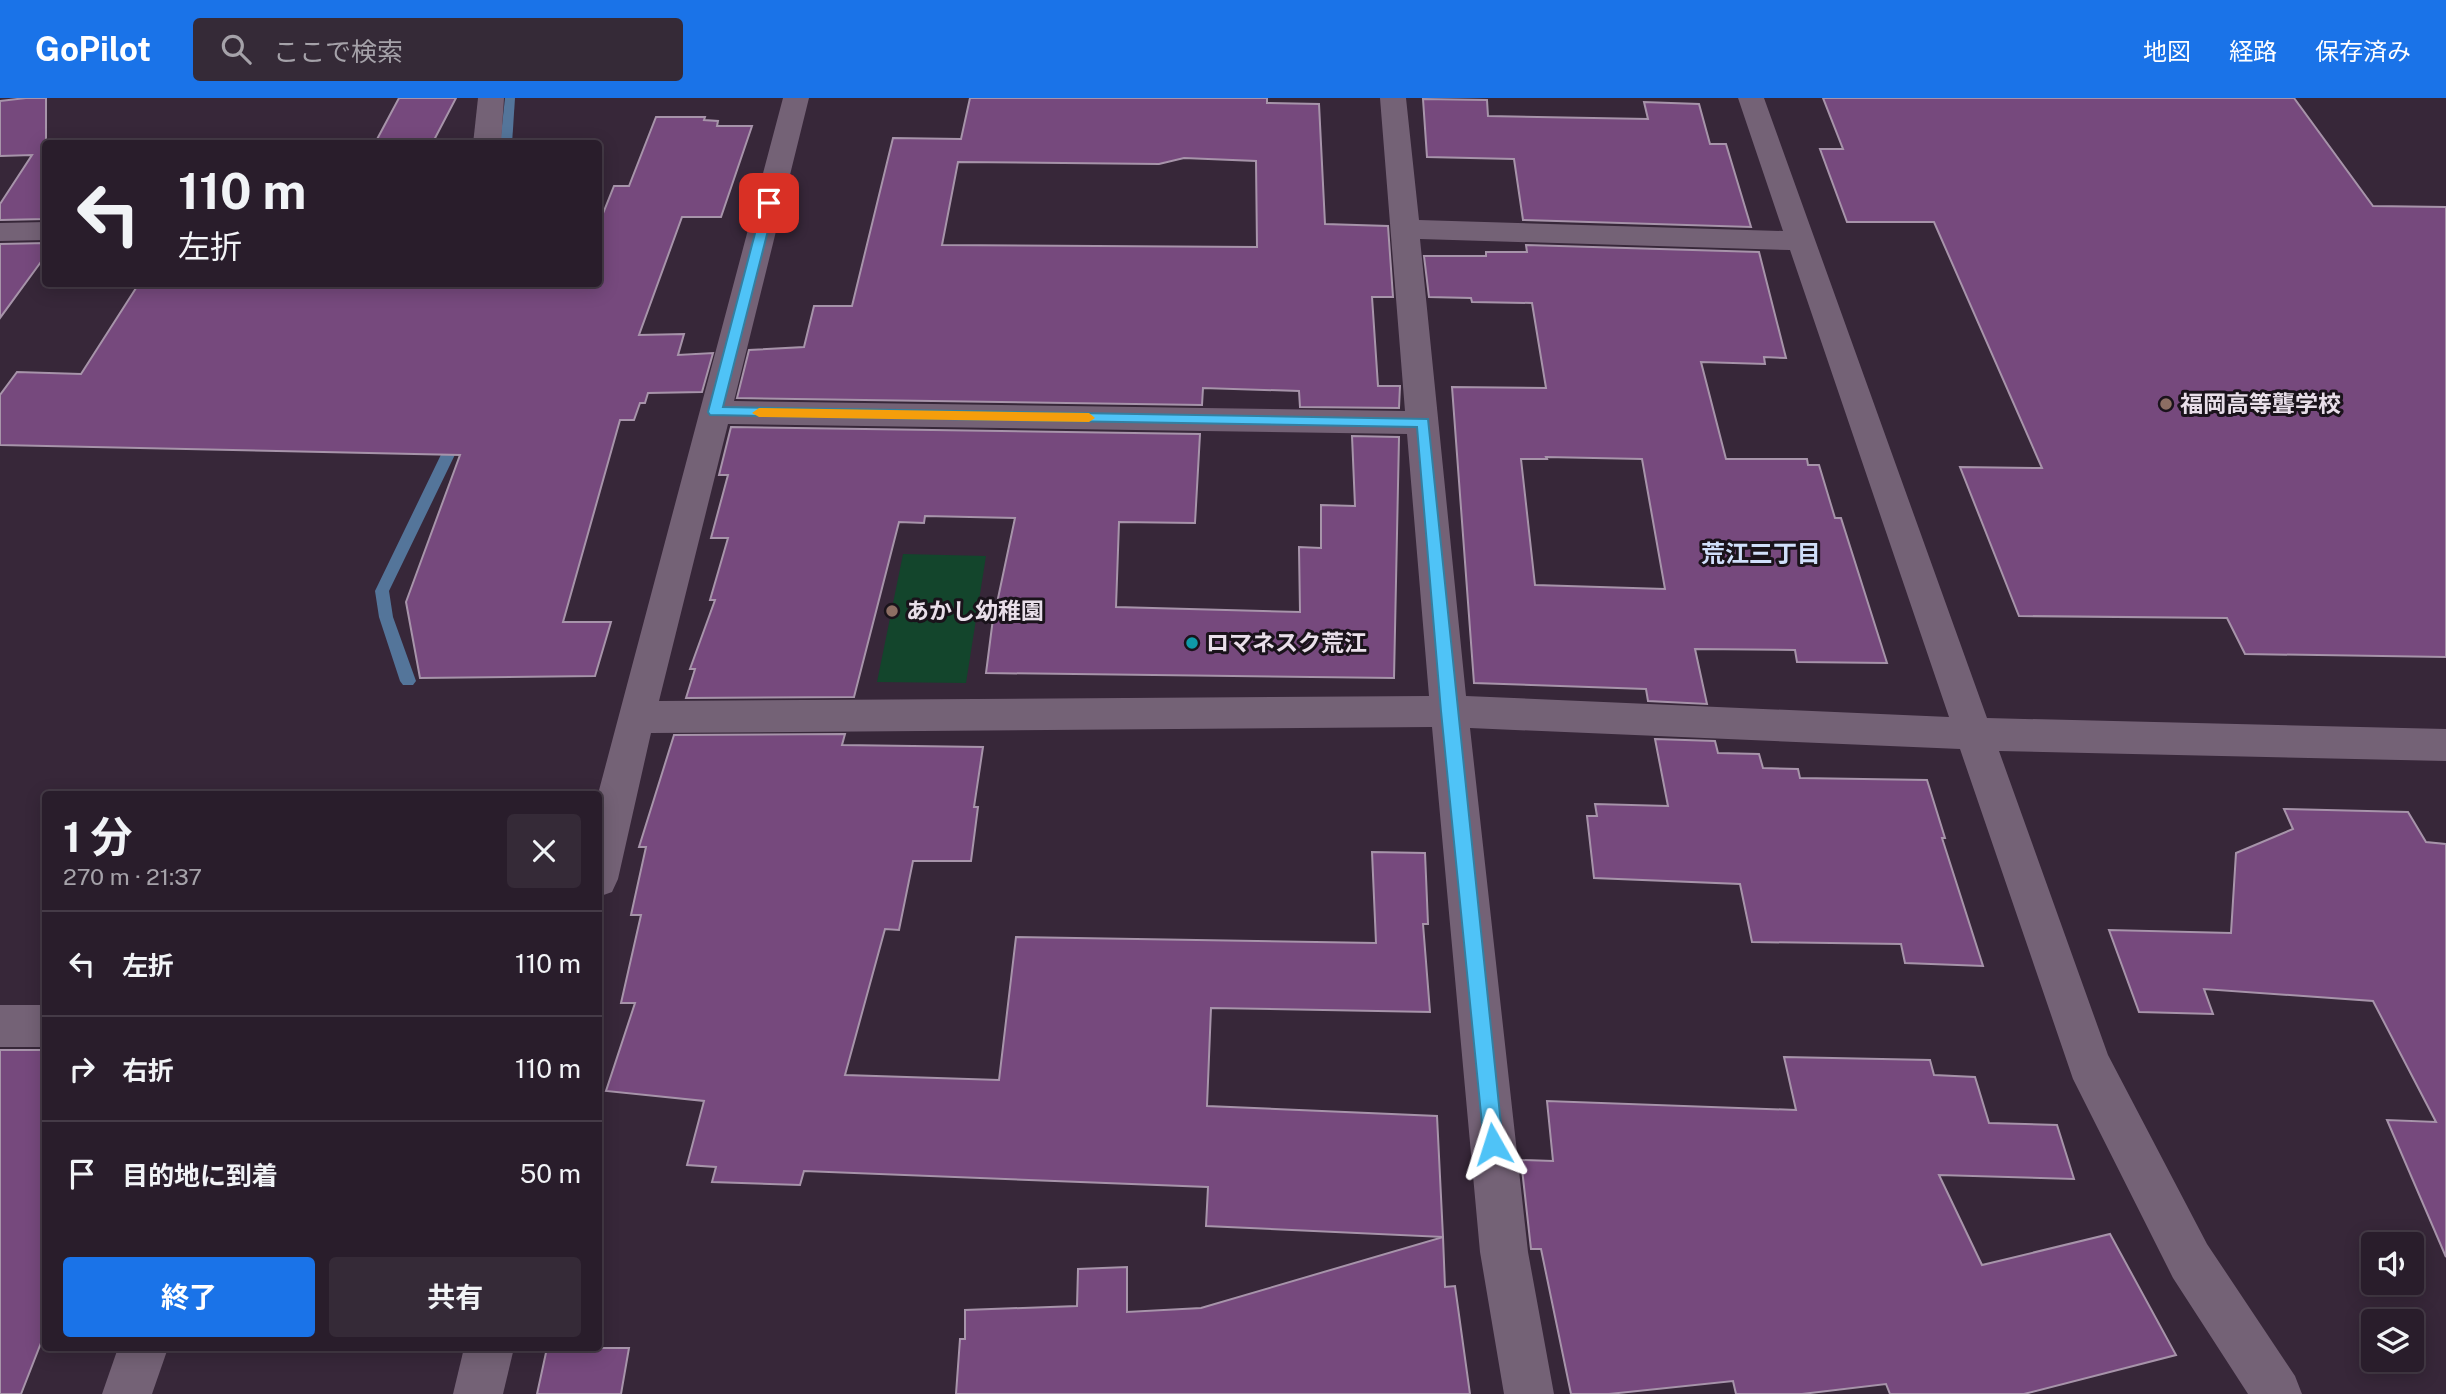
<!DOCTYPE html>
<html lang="ja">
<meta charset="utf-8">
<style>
:root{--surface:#291d2b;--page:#352a37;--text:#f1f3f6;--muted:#a5a2a9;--line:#453b47;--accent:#1a73e8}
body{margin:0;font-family:"Public Sans","Noto Sans JP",sans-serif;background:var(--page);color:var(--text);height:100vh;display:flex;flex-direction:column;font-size:26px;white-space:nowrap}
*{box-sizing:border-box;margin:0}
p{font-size:23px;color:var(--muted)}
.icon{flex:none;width:38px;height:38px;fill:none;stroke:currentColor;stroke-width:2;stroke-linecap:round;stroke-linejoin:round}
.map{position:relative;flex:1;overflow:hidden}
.details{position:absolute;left:42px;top:693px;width:560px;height:560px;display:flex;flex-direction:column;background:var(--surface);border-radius:7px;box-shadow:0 4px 18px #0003,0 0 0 2px var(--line)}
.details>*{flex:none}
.top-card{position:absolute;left:42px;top:42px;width:560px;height:147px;border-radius:7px;box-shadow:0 4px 18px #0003,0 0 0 2px var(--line);background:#291d2b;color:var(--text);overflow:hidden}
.fabs{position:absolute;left:2361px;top:1134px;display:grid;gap:14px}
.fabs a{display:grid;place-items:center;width:63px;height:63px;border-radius:7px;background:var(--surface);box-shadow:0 4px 18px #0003,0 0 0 2px var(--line);font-size:35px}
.pin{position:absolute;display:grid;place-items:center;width:60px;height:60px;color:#fff;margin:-30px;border-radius:14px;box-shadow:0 4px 10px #0006}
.me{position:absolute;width:77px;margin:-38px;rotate:354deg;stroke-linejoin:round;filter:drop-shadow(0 0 5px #0008)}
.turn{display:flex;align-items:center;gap:24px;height:147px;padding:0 21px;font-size:32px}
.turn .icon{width:91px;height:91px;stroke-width:2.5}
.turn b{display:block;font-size:49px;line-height:60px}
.round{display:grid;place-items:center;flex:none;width:74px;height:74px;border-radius:7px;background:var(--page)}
.head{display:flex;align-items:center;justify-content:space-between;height:119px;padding:0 21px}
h1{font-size:42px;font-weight:700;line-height:52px}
.primary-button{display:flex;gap:14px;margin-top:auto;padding:14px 21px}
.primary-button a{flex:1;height:80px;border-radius:7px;background:var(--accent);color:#fff;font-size:28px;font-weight:700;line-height:80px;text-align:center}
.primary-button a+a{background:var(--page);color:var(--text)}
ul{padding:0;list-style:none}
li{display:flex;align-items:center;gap:21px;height:105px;padding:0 21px;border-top:2px solid var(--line)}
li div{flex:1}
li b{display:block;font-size:26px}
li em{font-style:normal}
header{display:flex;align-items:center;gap:42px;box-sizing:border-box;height:98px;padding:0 35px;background:var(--accent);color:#fff}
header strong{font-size:33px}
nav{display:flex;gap:38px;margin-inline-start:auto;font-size:24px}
.search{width:490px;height:63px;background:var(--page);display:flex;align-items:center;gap:18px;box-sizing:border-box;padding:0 24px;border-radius:7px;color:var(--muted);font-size:26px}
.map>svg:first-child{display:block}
.green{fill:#13452c}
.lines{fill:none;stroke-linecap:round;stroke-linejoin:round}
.stream{fill:#54759a;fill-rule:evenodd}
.building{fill:#76497d;stroke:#a794aa;stroke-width:2;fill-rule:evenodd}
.minor{fill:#746276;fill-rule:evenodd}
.route{fill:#4fc3f7;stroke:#337fa1;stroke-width:2}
.slow{fill:#f59e0b}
.education-dot{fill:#8d6e63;stroke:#1a131b;stroke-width:2.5}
.culture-dot{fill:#0f9aa8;stroke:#1a131b;stroke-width:2.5}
.labels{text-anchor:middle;stroke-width:6;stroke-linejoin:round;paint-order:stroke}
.poi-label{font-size:23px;font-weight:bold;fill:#e9dfea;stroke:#1a131b;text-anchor:start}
.neighbourhood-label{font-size:24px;font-weight:bold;fill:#d0dffa;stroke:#1a131b}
</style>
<header>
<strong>GoPilot</strong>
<div class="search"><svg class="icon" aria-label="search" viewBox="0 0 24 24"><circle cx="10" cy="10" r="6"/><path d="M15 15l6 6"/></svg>ここで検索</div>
<nav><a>地図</a><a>経路</a><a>保存済み</a></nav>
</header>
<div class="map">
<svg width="2446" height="1296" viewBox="0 0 2446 1296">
<rect width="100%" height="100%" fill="#372739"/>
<!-- green -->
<path class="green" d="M 903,456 L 986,458 L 966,585 L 877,584 Z"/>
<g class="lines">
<!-- stream -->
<g class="stream">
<path d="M 505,0 L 515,0 L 512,46 L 500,46 Z"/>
<path d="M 457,333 L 464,338 L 389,493 L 393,519 L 416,583 L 413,587 L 403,587 L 400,583 L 379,519 L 375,493 L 450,338 Z"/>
</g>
</g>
<!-- building -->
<g class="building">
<path d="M 26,0 L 46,0 L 46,121 L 0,122 L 0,106 L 32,57 L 0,58 L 0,3 Z"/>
<path d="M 399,0 L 456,0 L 433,44 L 375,45 Z"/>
<path d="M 970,0 L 1267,0 L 1267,5 L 1319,6 L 1325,126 L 1388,128 L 1393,199 L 1372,199 L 1378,288 L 1400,288 L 1399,310 L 1300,309 L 1299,293 L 1203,290 L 1202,307 L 737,300 L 749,252 L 804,249 L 814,208 L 852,208 L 893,40 L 961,41 ZM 1184,60 L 1256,63 L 1257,149 L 942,147 L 958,64 L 1159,66 Z"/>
<path d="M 1823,0 L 2294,0 L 2373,108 L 2446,109 L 2446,559 L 2245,556 L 2227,520 L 2019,518 L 1960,369 L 2042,370 L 1934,124 L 1847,124 L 1820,51 L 1843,51 Z"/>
<path d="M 1423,1 L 1487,2 L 1488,18 L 1648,21 L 1644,4 L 1699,6 L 1710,46 L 1726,46 L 1751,129 L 1523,122 L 1514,61 L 1427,59 Z"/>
<path d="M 656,19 L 705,19 L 704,22 L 718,23 L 717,28 L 752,28 L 721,119 L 682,119 L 639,237 L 684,236 L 678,257 L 713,255 L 702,294 L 648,295 L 645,305 L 640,305 L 634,322 L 620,322 L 563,524 L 611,524 L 595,578 L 420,580 L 406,504 L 460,357 L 0,347 L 0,297 L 17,274 L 81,276 L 138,187 L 598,186 L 598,128 L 614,88 L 629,88 Z"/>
<path d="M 46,145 L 46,157 L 0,220 L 0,146 Z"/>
<path d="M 1526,147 L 1759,154 L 1786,260 L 1764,259 L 1765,266 L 1701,264 L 1726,361 L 1807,361 L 1808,367 L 1819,367 L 1835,420 L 1841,420 L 1887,565 L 1797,564 L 1795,552 L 1695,551 L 1707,606 L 1648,603 L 1646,591 L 1474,585 L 1452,289 L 1546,290 L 1532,205 L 1472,204 L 1471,200 L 1429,199 L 1424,158 L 1486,158 L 1486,154 L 1527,154 ZM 1546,359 L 1642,361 L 1665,491 L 1535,487 L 1521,361 L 1547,361 Z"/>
<path d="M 731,329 L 1200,336 L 1195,425 L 1119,424 L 1116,509 L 1300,514 L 1299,449 L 1321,450 L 1321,407 L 1355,408 L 1352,338 L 1399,339 L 1394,580 L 986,575 L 995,505 L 997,505 L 1015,420 L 925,418 L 924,425 L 899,424 L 854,599 L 686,600 L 695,571 L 690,571 L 715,502 L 710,502 L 728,440 L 711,440 L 728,377 L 719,377 Z"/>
<path d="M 845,636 L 842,647 L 983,649 L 974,709 L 978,709 L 971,763 L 913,763 L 899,832 L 885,831 L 845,977 L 999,982 L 1016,839 L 1376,845 L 1372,754 L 1425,755 L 1428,826 L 1423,826 L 1430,914 L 1211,910 L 1207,1008 L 1437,1018 L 1443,1139 L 1206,1128 L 1208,1089 L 804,1073 L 800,1087 L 712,1084 L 716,1069 L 687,1067 L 704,1003 L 606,993 L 635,905 L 621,905 L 641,817 L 631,817 L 646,749 L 639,749 L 674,637 Z"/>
<path d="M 1655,641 L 1715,643 L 1718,655 L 1759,656 L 1763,670 L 1798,671 L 1800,680 L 1927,682 L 1945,740 L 1942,740 L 1983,868 L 1905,865 L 1901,846 L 1752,844 L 1740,786 L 1594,780 L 1587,718 L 1597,718 L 1595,706 L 1668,708 Z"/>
<path d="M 2284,711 L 2408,714 L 2426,744 L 2446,746 L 2446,1159 L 2387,1022 L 2436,1024 L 2373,903 L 2204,891 L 2213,916 L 2139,914 L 2109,832 L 2231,835 L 2236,755 L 2293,731 Z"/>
<path d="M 0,952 L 46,952 L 46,1232 L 21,1296 L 0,1296 Z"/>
<path d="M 1784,959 L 1930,962 L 1934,977 L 1975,979 L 1989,1025 L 2057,1027 L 2074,1081 L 1939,1077 L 1982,1167 L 2110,1136 L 2176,1257 L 2024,1296 L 1890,1296 L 1886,1286 L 1802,1296 L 1736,1296 L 1733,1283 L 1609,1296 L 1571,1296 L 1541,1151 L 1531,1151 L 1521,1062 L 1553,1063 L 1547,1003 L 1796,1012 Z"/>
<path d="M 1443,1139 L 1445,1189 L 1455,1188 L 1470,1296 L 956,1296 L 960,1241 L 965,1241 L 965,1212 L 1077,1208 L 1078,1171 L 1127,1169 L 1127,1214 L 1201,1210 Z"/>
<path d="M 547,1250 L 629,1250 L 621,1296 L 537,1296 Z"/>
</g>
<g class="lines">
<!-- minor -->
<g class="minor">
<path d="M 478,0 L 504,0 L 501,46 L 473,46 Z"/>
<path d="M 783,0 L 809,0 L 734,303 L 1405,313 L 1380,0 L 1406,0 L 1419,122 L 1783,133 L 1738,0 L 1764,0 L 1987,620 L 2446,631 L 2446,663 L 1999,653 L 2108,957 L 2207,1146 L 2295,1278 L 2302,1296 L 2248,1296 L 2173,1180 L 2073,981 L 1960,651 L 1470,630 L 1528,1154 L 1554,1296 L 1504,1296 L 1480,1154 L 1432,629 L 651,635 L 618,781 L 612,794 L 598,799 L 598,696 ZM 1420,141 L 1790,152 L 1949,619 L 1466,598 ZM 728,326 L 1407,336 L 1429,598 L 659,603 Z"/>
<path d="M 46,124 L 46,142 L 0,143 L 0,125 Z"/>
<rect x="0" y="907" width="46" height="42"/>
<path d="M 118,1250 L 168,1250 L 152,1296 L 102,1296 Z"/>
<path d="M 464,1250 L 514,1250 L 503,1296 L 453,1296 Z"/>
</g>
</g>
<!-- route -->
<path class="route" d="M 769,101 L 775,105 L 723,309 L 1428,321 L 1503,1046 L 1500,1052 L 1493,1055 L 1487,1052 L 1484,1046 L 1441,613 L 1417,329 L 710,317 L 708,314 L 763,105 Z"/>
<!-- slow -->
<path class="slow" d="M 759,310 L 1089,315 L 1095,320 L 1089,324 L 759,319 L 752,315 Z"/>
<!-- markers -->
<g class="education-dot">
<circle cx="2166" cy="306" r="7"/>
<circle cx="892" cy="513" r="7"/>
</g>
<circle class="culture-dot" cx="1192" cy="545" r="7"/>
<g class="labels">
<!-- poi labels -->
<g class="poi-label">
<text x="2180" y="314">福岡高等聾学校</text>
<text x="906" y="521">あかし幼稚園</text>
<text x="1206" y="553">ロマネスク荒江</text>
</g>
<!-- neighbourhood labels -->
<g class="neighbourhood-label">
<text x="1761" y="464">荒江三丁目</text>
</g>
</g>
</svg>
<div class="fabs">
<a><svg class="icon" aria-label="sound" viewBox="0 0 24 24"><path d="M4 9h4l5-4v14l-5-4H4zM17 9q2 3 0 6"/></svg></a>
<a><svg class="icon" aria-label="layers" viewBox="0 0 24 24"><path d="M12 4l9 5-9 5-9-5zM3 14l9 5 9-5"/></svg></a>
</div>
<div class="pin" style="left:769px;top:105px;background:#d93025"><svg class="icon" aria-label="arrive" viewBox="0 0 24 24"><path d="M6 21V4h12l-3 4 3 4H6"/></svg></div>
<svg class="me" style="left:1493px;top:1046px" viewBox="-20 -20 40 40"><path d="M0-17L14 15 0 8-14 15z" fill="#4fc3f7" stroke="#fff" stroke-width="4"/></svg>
<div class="top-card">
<div class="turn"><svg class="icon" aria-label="left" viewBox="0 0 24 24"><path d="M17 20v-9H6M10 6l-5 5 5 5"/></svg><div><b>110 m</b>左折</div></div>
</div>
<section class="details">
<div class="head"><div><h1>1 分</h1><p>270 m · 21:37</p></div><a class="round"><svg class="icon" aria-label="close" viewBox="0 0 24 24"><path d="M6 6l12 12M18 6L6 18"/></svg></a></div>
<ul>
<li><svg class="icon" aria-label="left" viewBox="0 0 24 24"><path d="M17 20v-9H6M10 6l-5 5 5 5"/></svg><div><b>左折</b></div><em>110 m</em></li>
<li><svg class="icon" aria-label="right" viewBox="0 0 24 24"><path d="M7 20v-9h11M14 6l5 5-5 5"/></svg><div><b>右折</b></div><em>110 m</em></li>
<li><svg class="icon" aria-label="arrive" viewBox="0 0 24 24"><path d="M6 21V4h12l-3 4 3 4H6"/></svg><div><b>目的地に到着</b></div><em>50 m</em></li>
</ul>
<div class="primary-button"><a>終了</a><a>共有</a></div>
</section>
</div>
